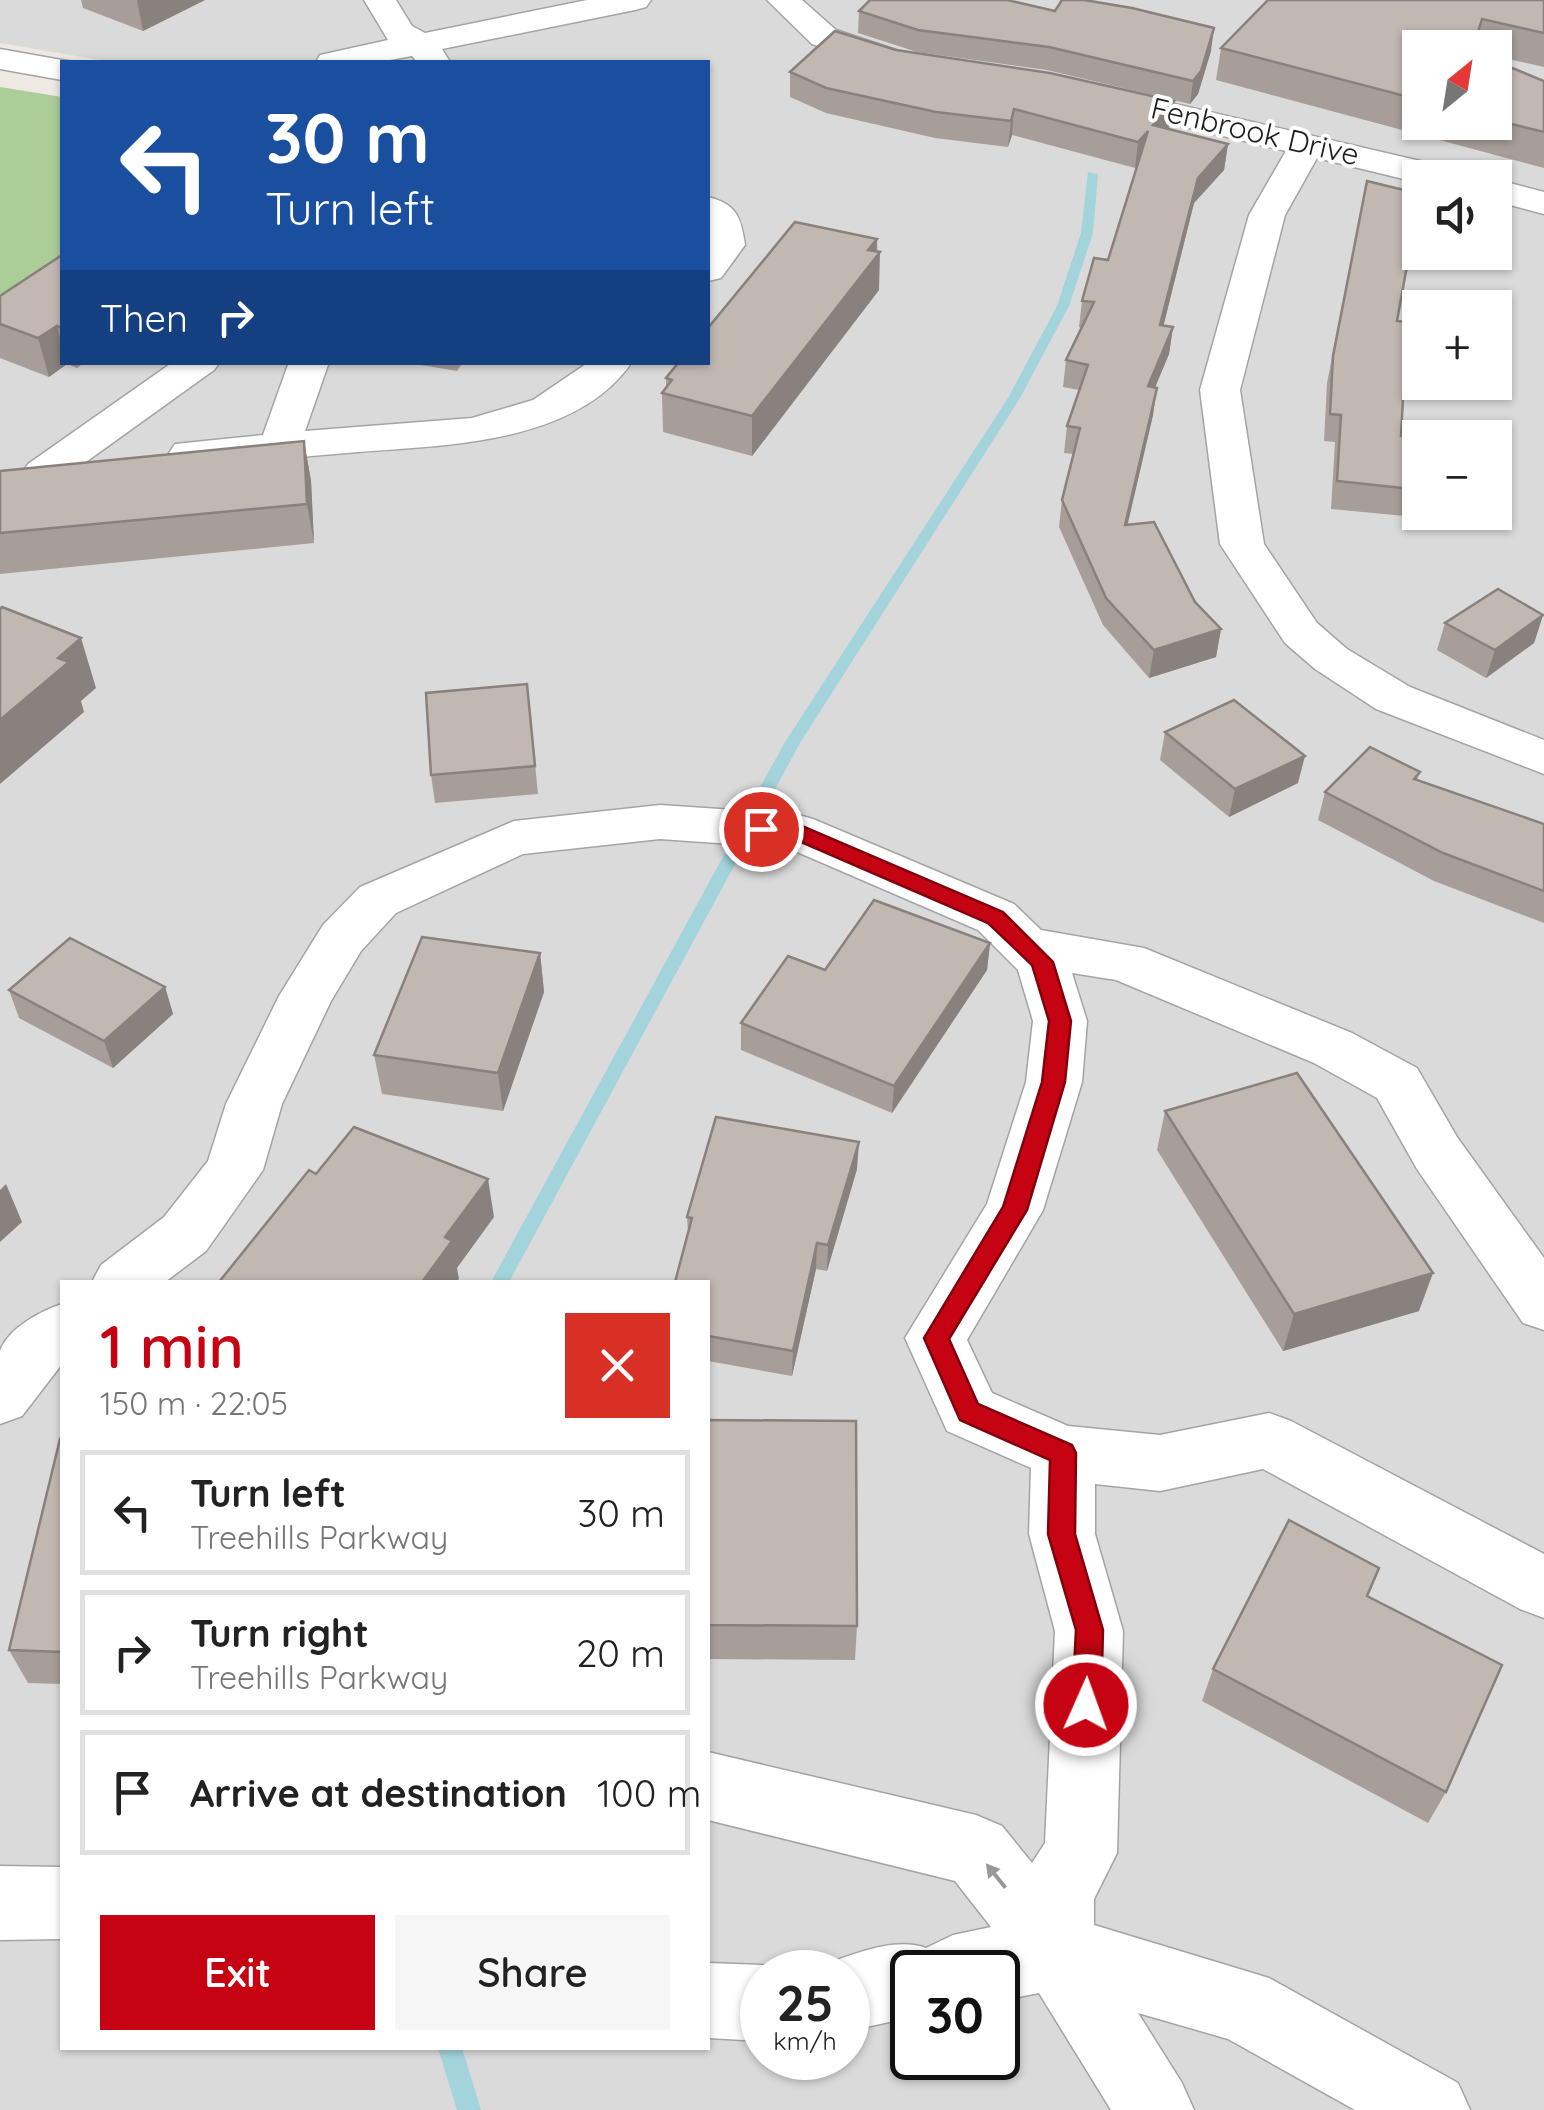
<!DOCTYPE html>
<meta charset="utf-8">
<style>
:root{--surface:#fff;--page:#f6f6f6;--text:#222;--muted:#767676;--line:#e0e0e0;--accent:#c60312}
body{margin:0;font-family:Quicksand,sans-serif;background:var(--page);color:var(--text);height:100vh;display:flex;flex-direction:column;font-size:38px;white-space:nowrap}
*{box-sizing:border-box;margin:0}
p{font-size:32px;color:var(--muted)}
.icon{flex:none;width:55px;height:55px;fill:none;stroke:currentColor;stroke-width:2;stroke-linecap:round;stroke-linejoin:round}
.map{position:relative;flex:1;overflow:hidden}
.side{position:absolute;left:60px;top:1280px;width:650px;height:770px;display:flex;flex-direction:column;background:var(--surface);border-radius:0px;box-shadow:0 2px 8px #0004}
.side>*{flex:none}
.hud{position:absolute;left:60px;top:60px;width:650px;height:305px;border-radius:0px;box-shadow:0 2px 8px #0004;background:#1a4fa0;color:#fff;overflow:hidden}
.needle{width:65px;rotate:30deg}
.controls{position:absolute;left:1402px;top:30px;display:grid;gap:20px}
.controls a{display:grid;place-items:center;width:110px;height:110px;border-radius:0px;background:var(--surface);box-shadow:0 2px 8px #0004;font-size:50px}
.speed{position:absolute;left:740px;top:1950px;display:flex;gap:20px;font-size:50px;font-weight:700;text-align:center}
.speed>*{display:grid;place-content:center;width:130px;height:130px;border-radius:50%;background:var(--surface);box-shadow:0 2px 8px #0004;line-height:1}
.speed small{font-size:25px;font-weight:400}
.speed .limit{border:5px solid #111;border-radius:15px;background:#fff;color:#111}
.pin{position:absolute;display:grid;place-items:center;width:85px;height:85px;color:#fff;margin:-42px;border:5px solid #fff;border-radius:50%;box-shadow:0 2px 10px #0007}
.me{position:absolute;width:110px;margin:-55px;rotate:2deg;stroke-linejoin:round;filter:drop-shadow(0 0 8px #0008)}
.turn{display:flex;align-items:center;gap:35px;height:210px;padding:0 40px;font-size:45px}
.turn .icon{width:130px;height:130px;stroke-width:2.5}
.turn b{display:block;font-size:70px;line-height:85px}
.then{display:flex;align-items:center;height:95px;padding:0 40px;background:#0003;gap:20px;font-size:38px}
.round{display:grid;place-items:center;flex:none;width:105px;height:105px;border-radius:0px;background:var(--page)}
.head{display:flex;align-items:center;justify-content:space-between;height:170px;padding:0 40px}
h1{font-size:60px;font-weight:600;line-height:75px;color:var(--accent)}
.action{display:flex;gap:20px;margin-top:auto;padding:20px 40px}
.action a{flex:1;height:115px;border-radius:0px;background:var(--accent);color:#fff;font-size:40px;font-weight:600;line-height:115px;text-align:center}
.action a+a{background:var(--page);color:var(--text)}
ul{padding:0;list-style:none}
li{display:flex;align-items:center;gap:30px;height:125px;margin:0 20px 15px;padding:0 20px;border:5px solid var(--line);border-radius:0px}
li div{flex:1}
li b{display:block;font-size:38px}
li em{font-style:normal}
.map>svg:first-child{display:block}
.residential{fill:#dbdada;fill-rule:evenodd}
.forest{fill:#abcd98}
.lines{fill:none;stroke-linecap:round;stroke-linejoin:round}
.stream{fill:#a3d3db;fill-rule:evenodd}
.minor-casing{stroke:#a4a4a4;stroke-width:3}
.minor{fill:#fff;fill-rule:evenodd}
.wall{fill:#a79e99}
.shaded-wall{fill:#88817d}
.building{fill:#c2b8b2;stroke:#88817d;stroke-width:2.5}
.oneway{fill:#999}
.route{fill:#c60312;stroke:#81020c;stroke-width:2.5}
.labels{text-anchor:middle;stroke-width:8;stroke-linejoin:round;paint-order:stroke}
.far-street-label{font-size:30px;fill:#1d1d1d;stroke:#fff}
</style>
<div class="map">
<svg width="1544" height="2110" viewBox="0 0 1544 2110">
<rect width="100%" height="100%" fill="#eee9e3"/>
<!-- residential -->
<path class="residential" d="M 0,0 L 1544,0 L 1544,2110 L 0,2110 L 0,304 L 62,362 L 708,362 L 708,62 L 106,61 L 0,43 ZM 1420,48 L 1495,48 L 1495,122 L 1420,122 ZM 1420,178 L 1495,178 L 1495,252 L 1420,252 ZM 1420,308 L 1495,308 L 1495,382 L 1420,382 ZM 1420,438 L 1495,438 L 1495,512 L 1420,512 ZM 62,1282 L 708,1282 L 708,2048 L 62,2048 ZM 762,1972 L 848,1972 L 848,2058 L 762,2058 ZM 912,1972 L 998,1972 L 998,2058 L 912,2058 Z"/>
<!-- forest -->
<path class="forest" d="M 0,87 L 62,97 L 62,264 L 0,304 Z"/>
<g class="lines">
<!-- stream -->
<g class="stream">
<path d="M 1088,172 L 1098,174 L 1093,233 L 1069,306 L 1020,398 L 800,743 L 767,804 L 755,804 L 753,800 L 785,742 L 1008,398 L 1057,306 L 1081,233 Z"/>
<path d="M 732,849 L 740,855 L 509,1282 L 491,1282 L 724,855 Z"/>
<path d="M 438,2048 L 462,2048 L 481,2110 L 457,2110 Z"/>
</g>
<defs>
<g id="minor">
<path d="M 364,0 L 396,0 L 412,26 L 425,33 L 587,0 L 651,0 L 646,7 L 635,10 L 442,49 L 450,62 L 417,62 L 412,56 L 379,62 L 316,62 L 320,55 L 388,40 Z"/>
<path d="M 767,0 L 802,0 L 836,30 L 908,54 L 913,61 L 908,68 L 896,71 L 812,44 Z"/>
<path d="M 0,49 L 73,62 L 62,62 L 62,80 L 0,69 Z"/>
<path d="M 1098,86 L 1459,170 L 1464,178 L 1420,178 L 1420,183 L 1317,158 L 1285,215 L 1240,390 L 1264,544 L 1317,623 L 1347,649 L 1410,687 L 1544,740 L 1544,774 L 1376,709 L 1315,669 L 1285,643 L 1220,544 L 1200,390 L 1249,215 L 1286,151 L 1086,103 L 1081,96 L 1086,89 Z"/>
<path d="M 1495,179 L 1544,192 L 1544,214 L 1495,201 Z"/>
<path d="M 708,197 C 737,204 741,218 745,245 L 721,278 L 708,281 Z"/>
<path d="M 173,362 L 220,362 L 214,370 L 58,482 L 43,486 L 28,482 L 22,473 L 28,464 Z"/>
<path d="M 289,362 L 329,362 L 305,431 L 472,418 L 533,400 L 589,362 L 632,362 C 576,444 446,445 358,452 C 302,457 246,461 190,466 L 175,462 L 169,453 L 175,444 L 263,435 Z"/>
<path d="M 660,805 L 795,814 L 813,819 L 1014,904 L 1041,930 L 1144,948 L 1352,1033 L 1417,1068 L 1457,1137 L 1544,1258 L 1544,1330 L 1523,1323 L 1417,1169 L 1377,1098 L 1314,1063 L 1116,980 L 1072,973 L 1087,1021 L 1082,1082 L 1043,1210 L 967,1340 L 992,1393 L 1068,1426 L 1160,1435 L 1269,1413 L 1291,1421 L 1544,1554 L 1544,1618 L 1520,1609 L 1263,1469 L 1160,1491 L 1095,1484 L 1095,1534 L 1123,1631 L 1117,1853 L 1094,1899 L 1094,1925 L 1269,1978 L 1458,2083 L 1470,2110 L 1355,2110 L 1228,2039 L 1138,2013 L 1182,2083 L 1194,2110 L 1111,2110 L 1039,1993 L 998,2001 L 998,1972 L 912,1972 L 912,2017 L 848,2031 L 848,1972 L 819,1972 L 821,1966 C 850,1955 896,1936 926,1948 L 953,1935 L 991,1927 L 955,1881 L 708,1820 L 708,1752 L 976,1815 L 1002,1826 L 1032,1863 L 1045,1843 L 1055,1631 L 1029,1534 L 1031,1468 L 947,1431 L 905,1338 L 987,1204 L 1026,1082 L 1033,1021 L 1018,970 L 978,930 L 788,848 L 660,839 L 523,854 L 396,913 L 361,951 L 331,1001 L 282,1104 L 263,1170 L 206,1251 L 165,1282 L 92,1282 L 101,1265 L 164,1217 L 208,1161 L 226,1104 L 279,996 L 323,925 L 360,887 L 514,821 Z"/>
<path d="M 62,1304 L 62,1364 L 22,1416 L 0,1424 C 0,1406 0,1366 0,1351 C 8,1328 41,1311 62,1304 Z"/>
<path d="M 0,1866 L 62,1867 L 62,1939 L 0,1940 Z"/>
<path d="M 708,1963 L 762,1965 L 779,1972 L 762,1972 L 762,2041 L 708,2038 Z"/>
</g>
</defs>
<!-- minor casing -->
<use href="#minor" class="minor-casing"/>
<!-- minor -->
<use href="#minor" class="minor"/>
</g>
<!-- wall -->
<g class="wall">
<path d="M 81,0 L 205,0 L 143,31 L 83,8 Z"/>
<path d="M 1544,0 L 1544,67 L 1495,56 L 1495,48 L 1420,48 L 1420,122 L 1495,122 L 1495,61 L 1544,81 L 1544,168 L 1216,80 L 1221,48 Z"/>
<path d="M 859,11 L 1211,51 L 1198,94 L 1190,104 L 1047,70 L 917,52 L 858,33 Z"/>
<path d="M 896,50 L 1170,126 L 1168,129 L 1228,144 L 1224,170 L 1194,203 L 1163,326 L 1173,327 L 1169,354 L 1155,388 L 1153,415 L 1127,525 L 1221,629 L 1216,657 L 1149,678 L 1103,625 L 1059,527 L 1062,500 L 1073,454 L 1064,453 L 1067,426 L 1079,390 L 1063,387 L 1066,360 L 1082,328 L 1079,327 L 1082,301 L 1108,260 L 1137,165 L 1135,168 L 1012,135 L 1008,147 L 935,138 L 826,113 L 790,97 L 790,72 Z"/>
<path d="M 1367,181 L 1397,321 L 1401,436 L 1412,489 L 1405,516 L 1331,509 L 1335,442 L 1324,441 L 1327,383 Z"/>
<path d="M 877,239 L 879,290 L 752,456 L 663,432 L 662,393 L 666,388 L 666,378 Z"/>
<path d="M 62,255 L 62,362 L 85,362 L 77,368 L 67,364 L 49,377 L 0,358 L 0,296 Z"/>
<path d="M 403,362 L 463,362 L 457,371 Z"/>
<path d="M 304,441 L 311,481 L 314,543 L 0,574 L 0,471 Z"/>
<path d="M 1543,615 L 1534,643 L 1486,678 L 1437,650 L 1445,623 Z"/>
<path d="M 527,684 L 538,794 L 435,803 L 431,775 Z"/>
<path d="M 1165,732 L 1298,783 L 1229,817 L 1160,760 Z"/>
<path d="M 1420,772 L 1417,780 L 1544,824 L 1544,923 L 1434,881 L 1318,820 L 1325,792 Z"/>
<path d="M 990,943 L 987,970 L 892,1113 L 741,1050 L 741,1023 L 825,970 Z"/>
<path d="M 540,953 L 544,992 L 503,1111 L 382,1094 L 374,1055 Z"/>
<path d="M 165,987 L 173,1014 L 113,1068 L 19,1018 L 9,990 Z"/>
<path d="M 1165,1111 L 1419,1311 L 1283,1351 L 1157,1150 Z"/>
<path d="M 857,1169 L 827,1271 L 816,1269 L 792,1376 L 708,1361 L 708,1282 L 688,1233 L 687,1217 Z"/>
<path d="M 708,1420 L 857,1626 L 855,1660 L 708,1659 Z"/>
<path d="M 62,1440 L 62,1684 L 28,1683 L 9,1650 Z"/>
<path d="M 1213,1669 L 1446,1792 L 1428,1823 L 1202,1701 Z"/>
</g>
<!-- shaded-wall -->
<g class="shaded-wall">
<path d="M 137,0 L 205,0 L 143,31 Z"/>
<path d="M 1214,28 L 1211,51 L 1198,94 L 1190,104 L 1193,81 Z"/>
<path d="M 1174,101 L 1170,126 L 1150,151 L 1153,125 Z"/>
<path d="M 1014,109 L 1012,135 L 1008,147 L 1011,121 Z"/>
<path d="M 1148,131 L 1144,157 L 1135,168 L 1138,142 Z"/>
<path d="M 1228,144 L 1224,170 L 1194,203 L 1157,352 L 1160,325 L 1198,178 Z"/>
<path d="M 877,239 L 876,257 L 880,252 L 879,290 L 752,456 L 752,416 Z"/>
<path d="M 57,326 L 62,346 L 62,362 L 67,362 L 67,364 L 49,377 L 38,338 Z"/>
<path d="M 1173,327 L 1169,354 L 1144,413 L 1148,386 Z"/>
<path d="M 1157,388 L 1153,415 L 1121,553 L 1125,525 Z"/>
<path d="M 304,441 L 311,481 L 314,543 L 307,504 Z"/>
<path d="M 1543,615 L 1534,643 L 1486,678 L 1495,650 Z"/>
<path d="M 1221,629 L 1216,657 L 1149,678 L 1154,650 Z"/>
<path d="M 81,638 L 96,688 L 81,701 L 84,712 L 0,784 L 0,720 L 58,658 Z"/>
<path d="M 1305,756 L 1298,783 L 1229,817 L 1235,789 Z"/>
<path d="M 990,943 L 987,970 L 892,1113 L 894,1086 Z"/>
<path d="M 540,953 L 544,992 L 503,1111 L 498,1073 Z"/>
<path d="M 165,987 L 173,1014 L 113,1068 L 104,1041 Z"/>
<path d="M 859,1142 L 857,1169 L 827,1271 L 828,1245 Z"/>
<path d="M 488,1179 L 494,1217 L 457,1268 L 459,1279 L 456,1282 L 422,1282 L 445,1237 Z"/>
<path d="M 6,1184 L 22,1222 L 0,1242 L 0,1190 Z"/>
<path d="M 817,1243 L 816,1269 L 792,1376 L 793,1351 Z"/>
<path d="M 1433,1273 L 1419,1311 L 1283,1351 L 1294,1314 Z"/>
</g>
<!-- building -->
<g class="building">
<path d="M 870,0 L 1007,0 L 1055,11 L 1062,0 L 1084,0 L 1132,8 L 1214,28 L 1201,71 L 1193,81 L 1049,47 L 918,30 L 859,11 Z"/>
<path d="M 1268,0 L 1544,0 L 1544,33 L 1482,19 L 1473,48 L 1420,48 L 1420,100 L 1221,48 Z"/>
<path d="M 835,31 L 896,50 L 1050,73 L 1174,101 L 1153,125 L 1228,144 L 1198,178 L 1160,325 L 1173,327 L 1148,386 L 1157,388 L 1125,525 L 1154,522 L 1195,602 L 1221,629 L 1154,650 L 1106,598 L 1062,500 L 1080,428 L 1067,426 L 1088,365 L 1066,360 L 1094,302 L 1082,301 L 1094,258 L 1108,260 L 1148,131 L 1138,142 L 1014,109 L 1011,121 L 936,112 L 826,88 L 790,72 Z"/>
<path d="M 1495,61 L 1544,81 L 1544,132 L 1495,120 Z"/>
<path d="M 1367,181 L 1420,194 L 1397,321 L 1407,322 L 1401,436 L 1409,437 L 1412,489 L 1337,481 L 1341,415 L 1330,414 L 1333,356 Z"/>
<path d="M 795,222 L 877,239 L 868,250 L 880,252 L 752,416 L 662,393 L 672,380 L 666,378 L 679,362 L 708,362 L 708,328 Z"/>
<path d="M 62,255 L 62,328 L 57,326 L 38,338 L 0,324 L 0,296 Z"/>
<path d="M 304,441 L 307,504 L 0,533 L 0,471 Z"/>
<path d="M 1498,589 L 1543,615 L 1495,650 L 1445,623 Z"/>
<path d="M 2,607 L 81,638 L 58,658 L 69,662 L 0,720 L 0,609 Z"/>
<path d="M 527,684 L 535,766 L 431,775 L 426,693 Z"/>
<path d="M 1234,700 L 1305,756 L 1235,789 L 1165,732 Z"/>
<path d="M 1370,747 L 1420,772 L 1414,779 L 1544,824 L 1544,891 L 1443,853 L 1325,792 Z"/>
<path d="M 874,900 L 990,943 L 894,1086 L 741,1023 L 788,956 L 825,970 Z"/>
<path d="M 422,937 L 540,953 L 498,1073 L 374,1055 Z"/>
<path d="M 70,938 L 165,987 L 104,1041 L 9,990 Z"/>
<path d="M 1297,1073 L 1433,1273 L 1294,1314 L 1165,1111 Z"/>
<path d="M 716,1117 L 859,1142 L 828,1245 L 817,1243 L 793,1351 L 708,1336 L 708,1282 L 675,1282 L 692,1218 L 687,1217 Z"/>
<path d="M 354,1127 L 488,1179 L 445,1237 L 452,1241 L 422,1282 L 219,1282 L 309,1170 L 316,1174 Z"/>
<path d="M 708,1420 L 856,1421 L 857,1626 L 708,1625 Z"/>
<path d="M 60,1439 L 62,1440 L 62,1652 L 9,1650 Z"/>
<path d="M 1289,1520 L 1379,1568 L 1367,1596 L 1502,1665 L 1446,1792 L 1213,1669 Z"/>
</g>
<!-- one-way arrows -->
<defs><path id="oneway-solid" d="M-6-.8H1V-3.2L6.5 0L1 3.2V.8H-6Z" transform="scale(2.5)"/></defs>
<use class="oneway" href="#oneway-solid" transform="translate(996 1876) rotate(-129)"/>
<!-- route -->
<path class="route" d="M 761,822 L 802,826 L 1003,912 L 1053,962 L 1071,1021 L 1065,1082 L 1027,1210 L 949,1339 L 978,1404 L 1072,1445 L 1076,1453 L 1075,1534 L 1103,1630 L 1101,1705 L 1097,1714 L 1086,1718 L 1076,1714 L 1072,1705 L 1076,1630 L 1048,1534 L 1050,1460 L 960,1420 L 924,1338 L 1003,1207 L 1042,1082 L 1049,1021 L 1032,965 L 988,923 L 792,838 L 754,834 L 751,829 L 754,824 Z"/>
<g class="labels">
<!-- far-street labels -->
<g class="far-street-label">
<text transform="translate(1255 132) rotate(13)" y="10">Fenbrook Drive</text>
</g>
</g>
</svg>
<div class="controls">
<a><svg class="needle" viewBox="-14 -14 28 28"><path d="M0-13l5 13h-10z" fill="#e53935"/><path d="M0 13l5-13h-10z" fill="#767676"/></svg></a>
<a><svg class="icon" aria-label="sound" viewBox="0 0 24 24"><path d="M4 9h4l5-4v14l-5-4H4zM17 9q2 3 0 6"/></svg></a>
<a>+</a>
<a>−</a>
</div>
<div class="speed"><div>25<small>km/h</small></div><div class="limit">30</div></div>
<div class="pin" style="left:761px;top:829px;background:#d93025"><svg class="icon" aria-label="arrive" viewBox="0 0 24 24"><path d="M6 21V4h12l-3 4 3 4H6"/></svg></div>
<svg class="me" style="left:1086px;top:1705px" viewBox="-20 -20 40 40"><circle r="17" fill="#c60312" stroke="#fff" stroke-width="3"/><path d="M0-11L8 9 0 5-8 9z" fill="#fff"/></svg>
<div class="hud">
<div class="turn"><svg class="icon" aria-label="left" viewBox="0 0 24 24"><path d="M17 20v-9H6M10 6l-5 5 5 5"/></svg><div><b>30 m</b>Turn left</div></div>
<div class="then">Then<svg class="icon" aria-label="right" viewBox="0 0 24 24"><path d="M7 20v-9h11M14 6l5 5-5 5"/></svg></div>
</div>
<section class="side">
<div class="head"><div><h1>1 min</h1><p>150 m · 22:05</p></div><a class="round" style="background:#d93025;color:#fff"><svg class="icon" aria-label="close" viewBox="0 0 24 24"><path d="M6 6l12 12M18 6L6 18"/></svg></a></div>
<ul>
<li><svg class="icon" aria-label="left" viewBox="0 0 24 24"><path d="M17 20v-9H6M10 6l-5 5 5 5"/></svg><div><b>Turn left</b><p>Treehills Parkway</p></div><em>30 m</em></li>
<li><svg class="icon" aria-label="right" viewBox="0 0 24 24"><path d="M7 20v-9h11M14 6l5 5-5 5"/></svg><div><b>Turn right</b><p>Treehills Parkway</p></div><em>20 m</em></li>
<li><svg class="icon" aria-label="arrive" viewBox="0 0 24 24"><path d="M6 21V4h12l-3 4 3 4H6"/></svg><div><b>Arrive at destination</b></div><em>100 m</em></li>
</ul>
<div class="action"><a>Exit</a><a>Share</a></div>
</section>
</div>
